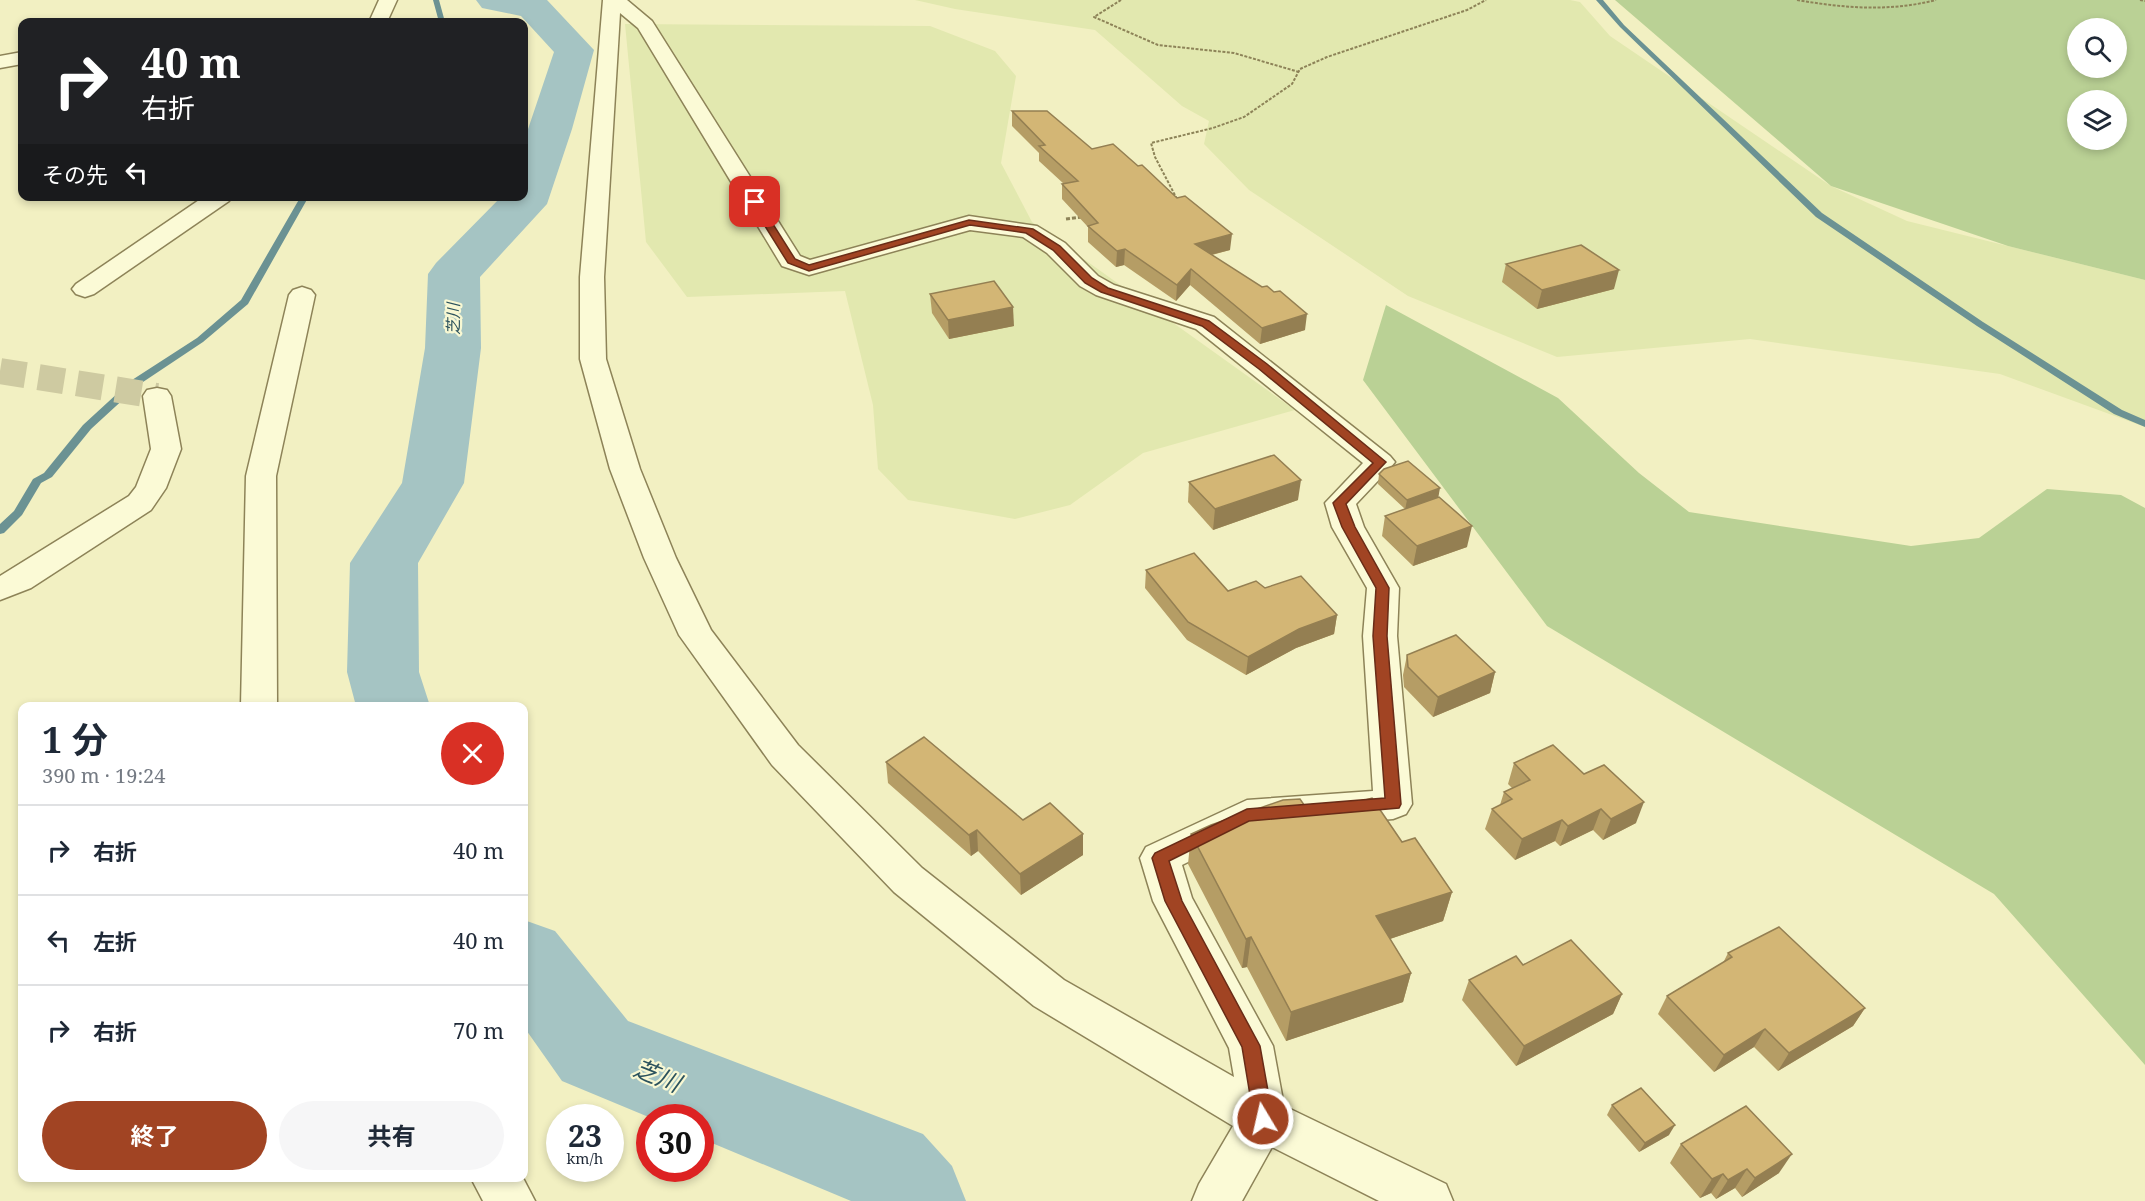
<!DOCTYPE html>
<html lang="ja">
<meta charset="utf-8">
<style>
:root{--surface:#fff;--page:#f6f6f7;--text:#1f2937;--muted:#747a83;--line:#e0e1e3;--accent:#a14423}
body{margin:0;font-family:"Noto Serif","Noto Sans JP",serif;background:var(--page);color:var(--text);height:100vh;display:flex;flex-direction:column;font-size:22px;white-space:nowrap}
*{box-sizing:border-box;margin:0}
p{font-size:20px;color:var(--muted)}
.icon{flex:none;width:33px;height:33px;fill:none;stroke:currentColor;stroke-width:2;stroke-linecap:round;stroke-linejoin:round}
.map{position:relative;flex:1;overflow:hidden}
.panel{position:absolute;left:18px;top:702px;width:510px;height:480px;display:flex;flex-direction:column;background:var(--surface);border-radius:12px;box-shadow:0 3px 9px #0003}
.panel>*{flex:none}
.guide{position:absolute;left:18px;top:18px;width:510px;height:183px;border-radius:12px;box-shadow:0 3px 9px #0003;background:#202124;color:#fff;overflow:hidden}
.fabs{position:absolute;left:2067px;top:18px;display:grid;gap:12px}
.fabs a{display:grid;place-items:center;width:60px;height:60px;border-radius:50%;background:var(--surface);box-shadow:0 3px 9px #0003;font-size:30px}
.speed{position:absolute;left:546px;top:1104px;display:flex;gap:12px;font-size:30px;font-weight:700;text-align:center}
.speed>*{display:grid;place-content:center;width:78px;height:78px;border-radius:50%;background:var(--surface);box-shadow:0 3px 9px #0003;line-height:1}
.speed small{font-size:15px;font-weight:400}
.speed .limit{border:9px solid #d22;background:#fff;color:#111}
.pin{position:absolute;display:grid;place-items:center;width:51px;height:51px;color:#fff;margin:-26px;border-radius:12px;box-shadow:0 3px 9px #0006}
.me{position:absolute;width:66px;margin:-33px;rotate:351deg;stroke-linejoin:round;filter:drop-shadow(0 0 4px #0008)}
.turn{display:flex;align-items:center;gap:21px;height:126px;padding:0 24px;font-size:27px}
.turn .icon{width:78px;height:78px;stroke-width:2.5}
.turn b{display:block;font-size:42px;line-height:51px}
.then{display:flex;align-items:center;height:57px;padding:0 24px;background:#0003;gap:12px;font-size:22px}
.round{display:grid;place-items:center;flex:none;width:63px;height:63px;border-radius:32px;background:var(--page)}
.head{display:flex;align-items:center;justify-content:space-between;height:102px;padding:0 24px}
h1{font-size:36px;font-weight:700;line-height:45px}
.action{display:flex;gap:12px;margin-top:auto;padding:12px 24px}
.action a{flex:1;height:69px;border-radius:36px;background:var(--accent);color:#fff;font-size:24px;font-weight:700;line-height:69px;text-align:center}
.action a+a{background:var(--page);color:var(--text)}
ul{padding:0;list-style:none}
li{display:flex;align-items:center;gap:18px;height:90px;padding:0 24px;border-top:2px solid var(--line)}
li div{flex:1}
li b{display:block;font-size:22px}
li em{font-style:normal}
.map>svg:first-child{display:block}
.farmland{fill:#e2e8af}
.green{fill:#bad195;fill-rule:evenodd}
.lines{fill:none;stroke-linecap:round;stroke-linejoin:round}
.stream{fill:#6b9293;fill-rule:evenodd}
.river{fill:#a5c4c3;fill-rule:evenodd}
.minor-tunnel{stroke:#cecaa1;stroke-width:26;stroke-dasharray:26 13;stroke-linecap:butt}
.minor-casing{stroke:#8d8358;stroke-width:3}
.path-far1{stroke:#8d8358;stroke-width:2;stroke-dasharray:3 1.5;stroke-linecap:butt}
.path{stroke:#8d8358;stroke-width:3;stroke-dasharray:4 2;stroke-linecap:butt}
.minor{fill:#fbfad6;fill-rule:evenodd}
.wall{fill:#b59d65}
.shaded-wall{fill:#947f52}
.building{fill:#d3b675;stroke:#947f52;stroke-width:1.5}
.route{fill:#a14423;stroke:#692c17;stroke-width:1.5}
.labels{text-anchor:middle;stroke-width:4.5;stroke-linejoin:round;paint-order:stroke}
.far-water-label{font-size:16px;font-style:italic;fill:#2b525d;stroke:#f8f8d3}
.near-water-label{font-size:24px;font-style:italic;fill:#2b525d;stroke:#f8f8d3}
</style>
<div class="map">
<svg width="2145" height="1201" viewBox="0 0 2145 1201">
<rect width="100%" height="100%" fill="#f2f0c2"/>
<!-- farmland -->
<g class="farmland">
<path d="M 915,0 L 1570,0 L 1580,2 L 1610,36 L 1831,186 L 1907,221 L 2145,280 L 2145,427 L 2000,374 L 1750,339 L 1557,357 L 1408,296 L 1249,190 L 1204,144 L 1209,121 L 1182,106 L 1095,30 L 955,9 Z"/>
<path d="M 625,24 L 930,26 L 995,51 L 1016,76 L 1001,163 L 1032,222 L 1295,410 L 1143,453 L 1070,505 L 1015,519 L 908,500 L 878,469 L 873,405 L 845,291 L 687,297 L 646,242 Z"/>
</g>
<!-- green -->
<g class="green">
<path d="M 1615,0 L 2145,0 L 2145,280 L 2008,246 L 1831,186 ZM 2078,28 L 2116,28 L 2116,68 L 2078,68 ZM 2078,100 L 2116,100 L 2116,140 L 2078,140 Z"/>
<path d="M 1386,305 L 1558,398 L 1639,473 L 1689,512 L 1911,546 L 1979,538 L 2047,489 L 2121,495 L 2145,508 L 2145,1065 L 1994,894 L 1547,626 L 1363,380 Z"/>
</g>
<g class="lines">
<!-- stream -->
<g class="stream">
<path d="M 433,0 L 439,0 L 445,22 L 439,22 Z"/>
<path d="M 1596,0 L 1603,0 L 1624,25 L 1822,213 L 1983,322 L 2122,410 L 2145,420 L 2145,427 L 2114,414 L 1977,326 L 1816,217 L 1620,27 Z"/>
<path d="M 301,196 L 309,196 L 248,304 L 203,342 L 140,384 L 91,429 L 52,477 L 41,483 L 22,515 L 4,533 L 0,534 L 0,524 L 14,511 L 33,479 L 44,473 L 83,425 L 132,380 L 197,338 L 241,300 Z"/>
</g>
<!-- river -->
<g class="river">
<path d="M 476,0 L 547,0 L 594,50 L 572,129 L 547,204 L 480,277 L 481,348 L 464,483 L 418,563 L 419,672 L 430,706 L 356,706 L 347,672 L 350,563 L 402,483 L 425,348 L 428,274 L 436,263 L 502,196 L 524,196 L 524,141 L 554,52 L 521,16 L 482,8 Z"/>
<path d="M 524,920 L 555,931 L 628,1021 L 923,1134 L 952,1166 L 966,1201 L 851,1201 L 700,1138 L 700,1118 L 651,1118 L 562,1081 L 524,1027 Z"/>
</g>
<!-- minor-tunnel -->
<path class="minor-tunnel" d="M 0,371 L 157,396"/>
<defs>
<g id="minor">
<path d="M 379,0 L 397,0 L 387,22 L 369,22 Z"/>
<path d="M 603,0 L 627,0 L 652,21 L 800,256 L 810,260 L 969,216 L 1037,226 L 1065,243 L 1098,276 L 1114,285 L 1214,317 L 1390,456 L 1395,462 L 1390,468 L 1356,504 L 1364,527 L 1399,588 L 1397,636 L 1412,804 L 1406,814 L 1393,819 L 1253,830 L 1182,865 L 1192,898 L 1273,1046 L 1284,1106 L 1446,1184 L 1453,1201 L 1379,1201 L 1272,1147 L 1242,1201 L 1192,1201 L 1199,1184 L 1233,1126 L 1034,1006 L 894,892 L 772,765 L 679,635 L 644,558 L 610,469 L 580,359 L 580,277 ZM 620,13 L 638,28 L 782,266 L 809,275 L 970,230 L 1023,237 L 1047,253 L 1080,286 L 1096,295 L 1196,329 L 1363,463 L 1325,503 L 1332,527 L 1367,588 L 1363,636 L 1373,791 L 1247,800 L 1146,847 L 1140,858 L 1153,901 L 1229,1048 L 1234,1077 L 1064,980 L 922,868 L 798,745 L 711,630 L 676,558 L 640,469 L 606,359 L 604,277 Z"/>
<path d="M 22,52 L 22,64 L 0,68 L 0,56 Z"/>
<path d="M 205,196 L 232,196 L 229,201 L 94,294 L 85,297 L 76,294 L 72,289 L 76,284 Z"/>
<path d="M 302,287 L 311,290 L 315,295 L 276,476 L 277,706 L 241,706 L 246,476 L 289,295 L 293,290 Z"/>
<path d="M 157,388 L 167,390 L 171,396 L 181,449 L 166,488 L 151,510 L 31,588 L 0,600 L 0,576 L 129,496 L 136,487 L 151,449 L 143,396 L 147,390 Z"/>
<path d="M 471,1178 L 523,1178 L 535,1201 L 483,1201 Z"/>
</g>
</defs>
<!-- minor casing -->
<use href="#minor" class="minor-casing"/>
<!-- path-far1 -->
<g class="path-far1">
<path d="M 1121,0 L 1094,17 L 1158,45 L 1234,53 L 1299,72"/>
<path d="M 1797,0 C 1844,8 1889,12 1936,0"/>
<path d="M 2140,0 L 2145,1"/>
<path d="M 1177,199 L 1155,157 L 1151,143 L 1213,128 L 1244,117 L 1292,84 L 1300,69 L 1327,57 L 1467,10 L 1486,0"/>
</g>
<!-- path -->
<g class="path">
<path d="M 1176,198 L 1178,201"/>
<path d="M 1066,219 L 1082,217"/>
</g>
<!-- minor -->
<use href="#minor" class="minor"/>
</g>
<!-- wall -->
<g class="wall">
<path d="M 1012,111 L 1092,149 L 1230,250 L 1212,255 L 1305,330 L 1260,344 L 1190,285 L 1176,301 L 1124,265 L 1116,267 L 1088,242 L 1088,227 L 1062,199 L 1062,184 L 1064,184 L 1039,161 L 1039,153 L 1012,126 Z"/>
<path d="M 1506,264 L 1614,289 L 1537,309 L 1502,282 Z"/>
<path d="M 930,294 L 1014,326 L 949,339 L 932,313 Z"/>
<path d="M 1379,474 L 1438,498 L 1467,547 L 1413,566 L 1382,536 L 1385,516 L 1405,509 L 1378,484 Z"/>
<path d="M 1189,482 L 1298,500 L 1213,530 L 1188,502 Z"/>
<path d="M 1146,570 L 1228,591 L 1265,588 L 1337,615 L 1334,634 L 1296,648 L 1246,675 L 1187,640 L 1145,588 Z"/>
<path d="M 1407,655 L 1495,672 L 1490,693 L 1433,717 L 1404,687 L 1403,675 Z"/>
<path d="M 886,762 L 1023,820 L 1083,855 L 1021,895 L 978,851 L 971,856 L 888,783 Z"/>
<path d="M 1514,763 L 1636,823 L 1603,840 L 1593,830 L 1560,846 L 1555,841 L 1515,860 L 1485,829 L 1492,809 L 1500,805 L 1504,792 L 1512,788 L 1508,784 Z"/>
<path d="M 1311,815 L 1402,842 L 1452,892 L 1443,921 L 1390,939 L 1411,973 L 1403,1002 L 1286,1041 L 1247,967 L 1242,968 L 1188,864 L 1191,834 Z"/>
<path d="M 1728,953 L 1865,1008 L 1853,1026 L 1778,1071 L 1754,1047 L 1714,1072 L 1658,1014 L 1667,996 L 1723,963 Z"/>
<path d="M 1523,965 L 1622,994 L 1613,1014 L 1516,1066 L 1462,1000 L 1469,980 Z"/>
<path d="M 1612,1105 L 1669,1135 L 1639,1152 L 1607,1115 Z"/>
<path d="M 1681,1144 L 1779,1173 L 1742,1197 L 1735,1188 L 1716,1199 L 1711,1193 L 1700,1198 L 1670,1163 Z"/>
</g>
<!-- shaded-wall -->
<g class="shaded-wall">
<path d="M 1232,234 L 1230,250 L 1194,259 L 1195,244 Z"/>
<path d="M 1125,249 L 1124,265 L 1116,267 L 1117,251 Z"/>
<path d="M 1191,269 L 1190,285 L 1176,301 L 1177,285 Z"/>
<path d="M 1619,270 L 1614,289 L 1537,309 L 1542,290 Z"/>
<path d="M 1013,307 L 1014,326 L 949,339 L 948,320 Z"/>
<path d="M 1307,314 L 1305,330 L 1260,344 L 1262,328 Z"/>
<path d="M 1301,480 L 1298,500 L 1213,530 L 1215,509 Z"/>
<path d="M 1440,488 L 1438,499 L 1405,510 L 1407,500 Z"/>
<path d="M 1472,526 L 1467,547 L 1413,566 L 1417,546 Z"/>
<path d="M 1337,615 L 1334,634 L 1296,648 L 1246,675 L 1248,657 L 1299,629 Z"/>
<path d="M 1495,672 L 1490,693 L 1433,717 L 1438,697 Z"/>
<path d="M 1644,802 L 1636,823 L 1603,840 L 1611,819 Z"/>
<path d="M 1601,809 L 1593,830 L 1560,846 L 1568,826 Z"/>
<path d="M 1562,820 L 1555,841 L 1515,860 L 1522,839 Z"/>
<path d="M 977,830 L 978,851 L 971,856 L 969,835 Z"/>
<path d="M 1083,834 L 1083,855 L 1021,895 L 1020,874 Z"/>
<path d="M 1452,892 L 1443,921 L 1369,946 L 1376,916 Z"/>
<path d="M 1251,937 L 1247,967 L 1242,968 L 1246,939 Z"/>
<path d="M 1411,973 L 1403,1002 L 1286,1041 L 1291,1012 Z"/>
<path d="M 1622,994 L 1613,1014 L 1516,1066 L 1524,1046 Z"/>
<path d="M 1865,1008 L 1853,1026 L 1778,1071 L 1789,1053 Z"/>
<path d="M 1765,1029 L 1754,1047 L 1714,1072 L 1724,1055 Z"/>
<path d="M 1675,1125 L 1669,1135 L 1639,1152 L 1645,1143 Z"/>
<path d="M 1792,1154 L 1779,1173 L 1742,1197 L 1755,1178 Z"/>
<path d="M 1747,1169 L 1735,1188 L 1716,1199 L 1728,1180 Z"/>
<path d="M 1723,1174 L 1711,1193 L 1700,1198 L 1712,1179 Z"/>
</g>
<!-- building -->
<g class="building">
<path d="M 1012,111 L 1047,111 L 1092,149 L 1113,144 L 1138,166 L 1142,165 L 1177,198 L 1185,196 L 1232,234 L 1195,244 L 1262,287 L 1267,286 L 1274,292 L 1280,291 L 1307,314 L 1262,328 L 1191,269 L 1177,285 L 1125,249 L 1117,251 L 1088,226 L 1098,223 L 1062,184 L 1078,181 L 1039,146 L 1045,145 Z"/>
<path d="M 1581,245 L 1619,270 L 1542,290 L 1506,264 Z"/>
<path d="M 994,281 L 1013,307 L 948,320 L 930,294 Z"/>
<path d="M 1274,455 L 1301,480 L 1215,509 L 1189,482 Z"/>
<path d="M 1408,461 L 1440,488 L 1407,500 L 1379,474 L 1384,469 Z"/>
<path d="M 1439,497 L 1472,526 L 1417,546 L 1385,516 Z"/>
<path d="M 1194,553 L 1228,591 L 1256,581 L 1265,588 L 1301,576 L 1337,615 L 1299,629 L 1248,657 L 1188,622 L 1146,570 Z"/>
<path d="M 1456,635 L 1495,672 L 1438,697 L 1408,667 L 1407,655 Z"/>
<path d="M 924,737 L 1023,820 L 1050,803 L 1083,834 L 1020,874 L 977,830 L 969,835 L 886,762 Z"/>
<path d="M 1553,745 L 1584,774 L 1604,765 L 1644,802 L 1611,819 L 1601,809 L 1568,826 L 1562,820 L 1522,839 L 1492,809 L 1512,799 L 1504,792 L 1530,780 L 1514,763 Z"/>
<path d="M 1372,798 L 1402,842 L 1415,838 L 1452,892 L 1376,916 L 1411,973 L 1291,1012 L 1251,937 L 1246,939 L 1191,834 L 1211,825 L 1283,800 L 1300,799 L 1311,815 Z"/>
<path d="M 1779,927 L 1865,1008 L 1789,1053 L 1765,1029 L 1724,1055 L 1667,996 L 1732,957 L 1728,953 Z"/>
<path d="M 1571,940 L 1622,994 L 1524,1046 L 1469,980 L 1516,956 L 1523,965 Z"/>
<path d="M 1641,1088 L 1675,1125 L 1645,1143 L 1612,1105 Z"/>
<path d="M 1746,1106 L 1792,1154 L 1755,1178 L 1747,1169 L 1728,1180 L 1723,1174 L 1712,1179 L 1681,1144 Z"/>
</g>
<!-- route -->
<path class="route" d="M 755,199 L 759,202 L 795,259 L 809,265 L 969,220 L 1033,229 L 1060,246 L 1092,278 L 1108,288 L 1209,321 L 1267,364 L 1386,462 L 1346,504 L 1355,527 L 1389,588 L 1387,636 L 1401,804 L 1399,808 L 1249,821 L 1169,861 L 1182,901 L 1260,1046 L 1273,1119 L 1270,1125 L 1263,1127 L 1256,1125 L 1254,1119 L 1242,1047 L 1165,901 L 1152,858 L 1155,853 L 1247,809 L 1385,798 L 1373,636 L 1376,588 L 1342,527 L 1333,503 L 1373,463 L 1259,369 L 1202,326 L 1101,292 L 1085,283 L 1053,250 L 1026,233 L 970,225 L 809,271 L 788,263 L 750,202 Z"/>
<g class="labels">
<!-- far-water labels -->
<g class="far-water-label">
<text transform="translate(453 319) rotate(-90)" y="6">芝川</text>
</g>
<!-- near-water labels -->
<g class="near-water-label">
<text transform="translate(657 1076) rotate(22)" y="8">芝川</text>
</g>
</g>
</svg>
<div class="fabs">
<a><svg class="icon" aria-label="search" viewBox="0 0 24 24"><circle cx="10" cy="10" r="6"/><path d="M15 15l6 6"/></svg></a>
<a><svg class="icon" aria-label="layers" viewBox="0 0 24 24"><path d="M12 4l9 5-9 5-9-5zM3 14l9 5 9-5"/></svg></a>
</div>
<div class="speed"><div>23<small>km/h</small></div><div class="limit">30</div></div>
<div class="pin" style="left:755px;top:202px;background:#d93025"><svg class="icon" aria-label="arrive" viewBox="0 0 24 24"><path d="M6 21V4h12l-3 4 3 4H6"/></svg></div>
<svg class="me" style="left:1263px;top:1119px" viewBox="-20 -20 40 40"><circle r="17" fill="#a14423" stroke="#fff" stroke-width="3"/><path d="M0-11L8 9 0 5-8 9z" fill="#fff"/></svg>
<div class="guide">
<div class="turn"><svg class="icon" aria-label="right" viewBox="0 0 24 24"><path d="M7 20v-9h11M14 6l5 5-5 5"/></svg><div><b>40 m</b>右折</div></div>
<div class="then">その先<svg class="icon" aria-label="left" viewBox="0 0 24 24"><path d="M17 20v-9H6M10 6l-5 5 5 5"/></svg></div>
</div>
<section class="panel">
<div class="head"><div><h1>1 分</h1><p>390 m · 19:24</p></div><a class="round" style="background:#d93025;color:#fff"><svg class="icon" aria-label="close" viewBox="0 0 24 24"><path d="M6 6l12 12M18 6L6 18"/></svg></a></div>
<ul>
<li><svg class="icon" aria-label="right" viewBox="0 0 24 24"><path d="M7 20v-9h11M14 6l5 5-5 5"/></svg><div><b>右折</b></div><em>40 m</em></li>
<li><svg class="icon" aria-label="left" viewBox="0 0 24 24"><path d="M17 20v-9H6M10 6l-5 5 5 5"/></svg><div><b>左折</b></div><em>40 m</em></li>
<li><svg class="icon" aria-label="right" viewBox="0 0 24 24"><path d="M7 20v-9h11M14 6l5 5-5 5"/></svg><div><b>右折</b></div><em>70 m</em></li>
</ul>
<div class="action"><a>終了</a><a>共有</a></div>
</section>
</div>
